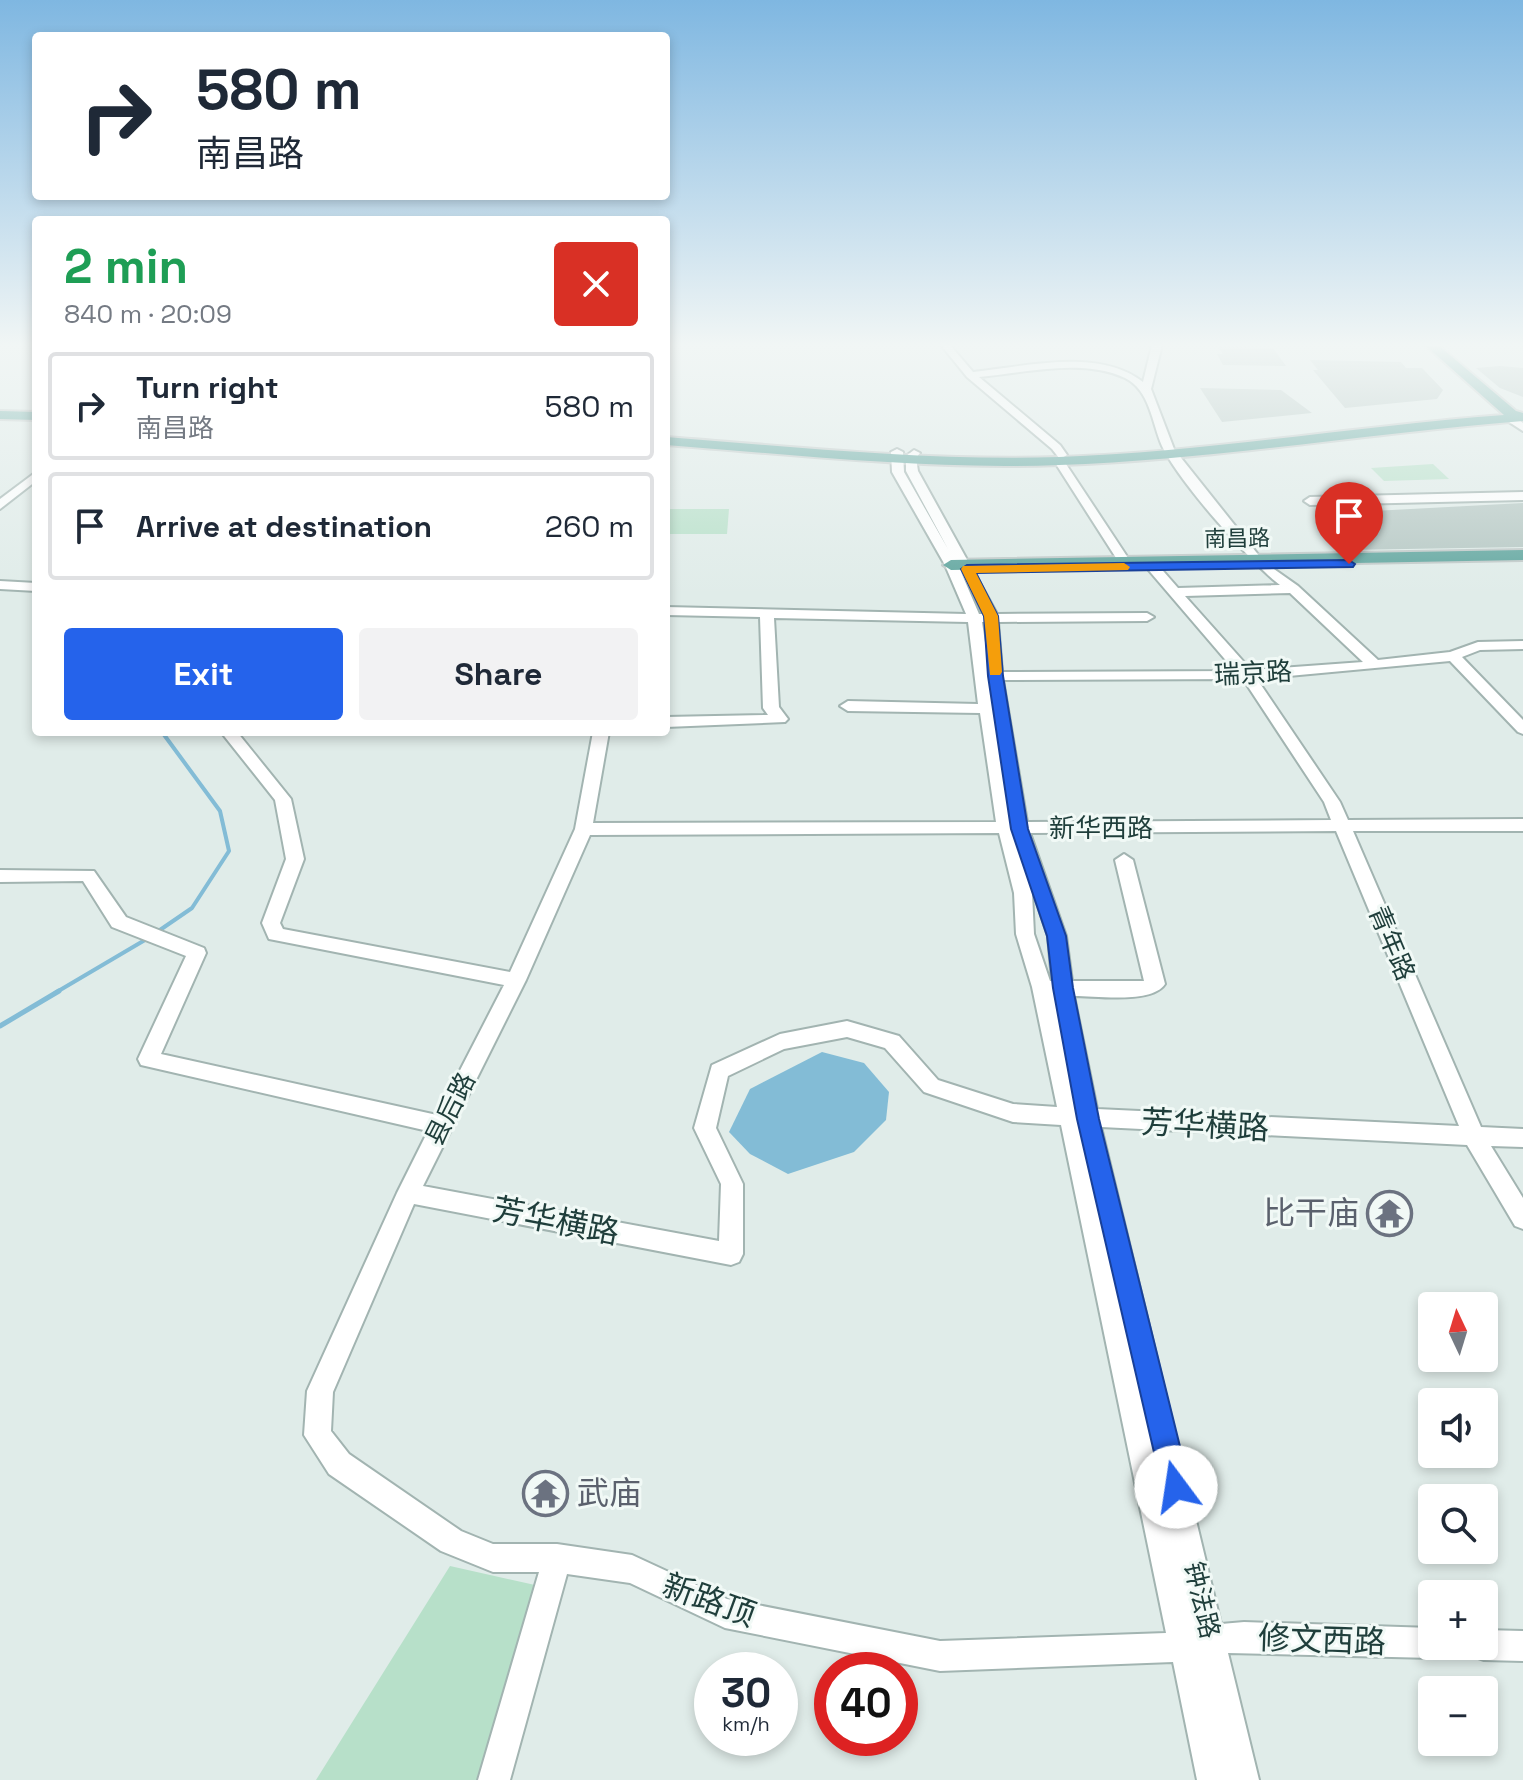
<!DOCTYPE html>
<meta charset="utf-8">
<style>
:root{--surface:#fff;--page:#f2f2f3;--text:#1f2937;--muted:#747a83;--line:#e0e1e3;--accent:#2563eb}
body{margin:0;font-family:"Space Grotesk","Noto Sans SC",sans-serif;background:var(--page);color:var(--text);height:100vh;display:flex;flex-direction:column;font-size:30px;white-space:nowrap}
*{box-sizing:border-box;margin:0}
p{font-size:26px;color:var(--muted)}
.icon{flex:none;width:44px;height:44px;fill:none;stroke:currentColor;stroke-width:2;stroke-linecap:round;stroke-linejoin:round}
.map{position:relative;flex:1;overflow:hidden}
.side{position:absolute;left:32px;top:216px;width:638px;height:520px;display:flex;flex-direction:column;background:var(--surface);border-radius:8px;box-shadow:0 4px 12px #0003}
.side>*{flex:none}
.banner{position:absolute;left:32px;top:32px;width:638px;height:168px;border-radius:8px;box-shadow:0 4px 12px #0003;background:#fff;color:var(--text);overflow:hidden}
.needle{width:52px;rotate:356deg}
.fabs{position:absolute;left:1418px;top:1292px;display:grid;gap:16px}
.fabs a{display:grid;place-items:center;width:80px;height:80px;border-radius:8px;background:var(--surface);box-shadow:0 4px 12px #0003;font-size:40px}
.speed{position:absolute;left:694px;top:1652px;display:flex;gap:16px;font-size:40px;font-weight:700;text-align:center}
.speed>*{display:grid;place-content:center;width:104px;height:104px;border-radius:50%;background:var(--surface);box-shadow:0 4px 12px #0003;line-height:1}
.speed small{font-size:20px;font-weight:400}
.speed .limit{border:12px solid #d22;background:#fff;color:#111}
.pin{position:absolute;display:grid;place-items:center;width:68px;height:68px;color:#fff;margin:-82px -34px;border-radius:50% 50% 50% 0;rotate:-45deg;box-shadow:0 0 8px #0007}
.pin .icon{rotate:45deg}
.me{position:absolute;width:88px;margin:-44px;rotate:346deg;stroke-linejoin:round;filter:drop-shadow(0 0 6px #0008)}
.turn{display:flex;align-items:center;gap:28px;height:168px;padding:0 32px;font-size:36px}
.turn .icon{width:104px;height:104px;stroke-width:2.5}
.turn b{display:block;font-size:56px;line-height:68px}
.round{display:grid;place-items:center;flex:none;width:84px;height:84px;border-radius:8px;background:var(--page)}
.overview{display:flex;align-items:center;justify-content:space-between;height:136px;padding:0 32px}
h1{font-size:48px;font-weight:700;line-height:60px;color:#1e9e55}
.button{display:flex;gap:16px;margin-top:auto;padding:16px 32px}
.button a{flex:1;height:92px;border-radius:8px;background:var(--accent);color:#fff;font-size:32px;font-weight:700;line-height:92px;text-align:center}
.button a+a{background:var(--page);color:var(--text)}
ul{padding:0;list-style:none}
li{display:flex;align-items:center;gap:24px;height:108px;margin:0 16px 12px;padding:0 16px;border:4px solid var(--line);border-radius:8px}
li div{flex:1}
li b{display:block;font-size:30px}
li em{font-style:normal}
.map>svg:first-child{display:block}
.green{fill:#b7e0c9}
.water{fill:#83bcd6}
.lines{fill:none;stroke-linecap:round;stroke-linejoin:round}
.stream-far1{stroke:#83bcd6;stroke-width:4}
.stream{stroke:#83bcd6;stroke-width:5}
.building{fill:#b5c7c3}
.minor-casing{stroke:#a2b4b1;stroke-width:4}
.major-casing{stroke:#c0c9c8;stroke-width:4}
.minor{fill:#fff;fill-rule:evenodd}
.major{fill:#61a69f;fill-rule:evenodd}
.route{fill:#2563eb;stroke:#184099;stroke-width:2}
.slow{fill:#f59e0b}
.labels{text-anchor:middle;stroke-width:6;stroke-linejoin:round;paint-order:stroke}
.far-street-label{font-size:22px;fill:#1f3e3b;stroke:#f1f9f6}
.street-label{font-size:26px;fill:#1f3e3b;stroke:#f1f9f6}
.near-street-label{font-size:32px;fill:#1f3e3b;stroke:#f1f9f6}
.near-worship-label{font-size:32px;fill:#5b616d;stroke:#f1f9f6;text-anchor:end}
</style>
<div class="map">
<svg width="1523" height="1780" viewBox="0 0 1523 1780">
<rect width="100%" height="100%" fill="#e0ece9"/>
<!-- green -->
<g class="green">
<path d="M 1433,464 L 1449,479 L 1384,481 L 1371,468 Z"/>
<path d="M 729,509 L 727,534 L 666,534 L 666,509 Z"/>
<path d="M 450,1566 L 544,1587 L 477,1780 L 316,1780 Z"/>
</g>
<!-- water -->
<path class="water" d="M 822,1052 L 864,1063 L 889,1092 L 886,1120 L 854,1152 L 788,1174 L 750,1154 L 729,1132 L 750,1089 Z"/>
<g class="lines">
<!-- stream-far1 -->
<g class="stream-far1">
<path d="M 157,932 L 192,908 L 229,851 L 220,811 L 162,732"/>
<path d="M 55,993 L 150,937"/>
</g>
<!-- stream -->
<path class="stream" d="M 0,1026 L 59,991"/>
</g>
<!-- building -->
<g class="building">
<path d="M 1218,347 L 1273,348 L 1286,366 L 1223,365 L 1217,354 L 1223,354 Z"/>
<path d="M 1310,360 L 1401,362 L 1406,368 L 1422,368 L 1443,390 L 1437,399 L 1345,408 L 1313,370 L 1318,370 Z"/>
<path d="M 1500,366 L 1523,368 L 1523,397 L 1500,388 L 1476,368 Z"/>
<path d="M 1200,388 L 1281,390 L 1312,413 L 1222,422 Z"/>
<path d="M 1523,503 L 1523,547 L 1347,550 L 1317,514 Z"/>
</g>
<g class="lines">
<defs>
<g id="minor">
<path d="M 941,345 L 950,345 L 973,372 C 1024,367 1098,347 1143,382 L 1152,345 L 1162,345 L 1151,389 L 1174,449 L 1264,562 L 1298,586 L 1378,660 L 1450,652 L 1478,642 L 1523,641 L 1523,649 L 1480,650 L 1462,657 L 1523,720 L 1523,734 L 1518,732 L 1450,661 L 1257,679 L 1340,802 L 1348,820 L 1523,819 L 1523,831 L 1353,831 L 1481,1127 L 1523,1129 L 1523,1147 L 1491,1146 L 1523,1198 L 1523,1229 L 1515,1226 L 1467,1145 L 1101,1127 L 1221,1624 L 1244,1622 L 1432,1628 L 1432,1646 L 1446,1646 L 1443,1654 L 1432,1658 L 1228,1653 L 1259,1780 L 1197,1780 L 1173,1662 L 940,1671 L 725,1628 L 630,1583 L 567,1574 L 510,1780 L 478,1780 L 539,1572 L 493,1572 L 441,1551 L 329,1474 L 304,1435 L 307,1391 L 397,1193 L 428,1131 L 141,1065 L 138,1059 L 186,956 L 112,927 L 83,881 L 0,882 L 0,870 L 94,871 L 126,917 L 204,948 L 206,953 L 161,1054 L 437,1115 L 504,985 L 269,939 L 262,923 L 286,859 L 275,800 L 221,732 L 237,732 L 291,799 L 304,859 L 280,923 L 283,929 L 510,972 L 575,829 L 593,732 L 609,732 L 593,823 L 996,822 L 980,713 L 848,711 L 840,706 L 848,701 L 978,704 L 968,622 L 774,618 L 779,707 L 788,719 L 785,722 L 666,727 L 666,717 L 768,715 L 763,708 L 760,617 L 666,615 L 666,607 L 966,614 L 945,565 L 892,472 L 891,452 L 897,449 L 903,452 L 904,472 L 948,549 L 906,471 L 906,456 L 914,450 L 920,453 L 916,458 L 918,471 L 997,614 L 1147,613 L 1154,617 L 1147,621 L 998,622 L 1002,672 L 1235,671 L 1146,567 L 1157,564 L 1178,588 L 1280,585 C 1251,563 1179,482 1162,446 C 1152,423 1150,390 1125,378 C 1082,358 1024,373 979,377 L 1060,445 L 1067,455 L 1062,458 L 1130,561 L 1124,565 L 1118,561 L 1054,461 L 1059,458 L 1052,449 L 967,377 ZM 961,572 L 983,614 L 979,614 ZM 1290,593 L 1363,662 L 1251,670 L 1185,596 ZM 982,622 L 985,622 L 987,656 ZM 1243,679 L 1324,802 L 1331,820 L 1027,822 L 1003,680 ZM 1336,831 L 1459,1126 L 1097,1109 L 1074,996 C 1097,996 1152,1004 1165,984 L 1133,860 L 1124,854 L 1115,860 L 1144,981 L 1072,981 L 1066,936 L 1030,833 ZM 999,833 L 1014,893 L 1016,934 L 1032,987 L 1057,1107 L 1013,1104 L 938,1080 L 899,1036 L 847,1021 L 780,1034 L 712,1065 L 694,1128 L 721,1184 L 719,1241 L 423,1186 L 526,980 L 590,835 ZM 1028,876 L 1048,936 L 1052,981 L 1050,981 L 1034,934 L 1032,893 ZM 847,1037 L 885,1048 L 924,1092 L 1013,1122 L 1061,1125 L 1166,1633 L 940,1641 L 727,1599 L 632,1555 L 557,1544 L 493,1544 L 461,1531 L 349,1454 L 331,1431 L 333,1392 L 414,1204 L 731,1265 L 739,1262 L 743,1254 L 743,1184 L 716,1128 L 728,1076 L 784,1049 Z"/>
<path d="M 1507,412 L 1515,412 L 1515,417 L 1523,423 L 1523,431 L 1506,420 Z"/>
<path d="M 36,472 L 36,481 L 0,509 L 0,499 Z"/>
<path d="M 1523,492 L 1523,500 L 1310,505 L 1304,501 L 1310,497 Z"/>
<path d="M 0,581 L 36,583 L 36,591 L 0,589 Z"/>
<path d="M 1484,1630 L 1523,1631 L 1523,1661 L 1484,1660 L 1473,1656 L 1469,1646 L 1484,1646 Z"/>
</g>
<g id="major">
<path d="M 1425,345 L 1438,345 L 1516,411 L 1523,413 L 1523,421 C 1368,433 1214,460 1059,465 C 928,470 797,455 666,445 L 666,437 C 797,447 927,461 1059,457 C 1208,452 1355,426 1504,415 Z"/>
<path d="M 0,411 L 36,412 L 36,420 L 0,419 Z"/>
<path d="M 1523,550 L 1523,560 L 951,570 L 943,565 L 951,560 Z"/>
</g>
</defs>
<!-- minor casing -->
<use href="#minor" class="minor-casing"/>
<!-- major casing -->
<use href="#major" class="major-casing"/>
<!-- minor -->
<use href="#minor" class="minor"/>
<!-- major -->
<use href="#major" class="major"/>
</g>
<!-- sky -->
<linearGradient id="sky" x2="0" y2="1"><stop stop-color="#7fb7e1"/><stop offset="0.58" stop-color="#f1f6f5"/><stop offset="1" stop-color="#f1f6f5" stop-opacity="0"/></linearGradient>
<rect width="1523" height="595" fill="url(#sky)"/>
<!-- route -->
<path class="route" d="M 1349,560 L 1355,564 L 1353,567 L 976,573 L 998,616 L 1003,676 L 1028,829 L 1066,936 L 1073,988 L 1099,1119 L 1190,1487 L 1186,1497 L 1176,1501 L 1166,1497 L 1162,1487 L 1077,1119 L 1053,988 L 1047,936 L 1011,829 L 988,676 L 984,616 L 961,569 L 967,565 Z"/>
<!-- slow -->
<path class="slow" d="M 1124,563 L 1130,567 L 1128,570 L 976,573 L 998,616 L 1002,672 L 1000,675 L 990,675 L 984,616 L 961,569 L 963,566 Z"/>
<!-- icons -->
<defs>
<symbol id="temple-ring" viewBox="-11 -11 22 22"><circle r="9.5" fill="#f1f9f6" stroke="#6b7280" stroke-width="1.5"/><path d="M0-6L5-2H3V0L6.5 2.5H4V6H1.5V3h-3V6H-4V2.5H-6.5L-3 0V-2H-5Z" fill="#6b7280"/></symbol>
</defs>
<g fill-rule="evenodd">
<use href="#temple-ring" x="1364" y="1188" width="51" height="51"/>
<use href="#temple-ring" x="520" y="1468" width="51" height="51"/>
</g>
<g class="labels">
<!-- far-street labels -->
<g class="far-street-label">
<text transform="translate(1237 538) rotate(-1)" y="8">南昌路</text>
</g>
<!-- street labels -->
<g class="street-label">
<text transform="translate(1253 673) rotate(-3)" y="9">瑞京路</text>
<text x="1101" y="837">新华西路</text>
<text transform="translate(1392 943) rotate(67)" y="9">青年路</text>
<text transform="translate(450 1109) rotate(-63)" y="9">县后路</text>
<text transform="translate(1202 1600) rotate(77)" y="9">钟法路</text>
</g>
<!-- near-street labels -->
<g class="near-street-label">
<text transform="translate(1205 1125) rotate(3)" y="11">芳华横路</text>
<text transform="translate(556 1221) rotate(11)" y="11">芳华横路</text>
<text transform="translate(709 1600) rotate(20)" y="11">新路顶</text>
<text transform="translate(1322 1640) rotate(2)" y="11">修文西路</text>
</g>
<!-- near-worship labels -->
<g class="near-worship-label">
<text x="1359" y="1224">比干庙</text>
<text x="577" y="1504" text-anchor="start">武庙</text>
</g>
</g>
</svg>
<div class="fabs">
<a><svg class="needle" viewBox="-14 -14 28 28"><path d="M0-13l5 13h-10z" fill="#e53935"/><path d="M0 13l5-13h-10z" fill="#747a83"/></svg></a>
<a><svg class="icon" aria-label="sound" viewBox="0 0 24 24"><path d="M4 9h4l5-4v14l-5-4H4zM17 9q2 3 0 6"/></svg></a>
<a><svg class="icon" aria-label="search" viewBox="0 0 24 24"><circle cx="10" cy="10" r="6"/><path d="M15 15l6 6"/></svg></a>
<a>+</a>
<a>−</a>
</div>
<div class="speed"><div>30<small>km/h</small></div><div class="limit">40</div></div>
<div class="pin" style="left:1349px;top:564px;background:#d93025"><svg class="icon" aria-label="arrive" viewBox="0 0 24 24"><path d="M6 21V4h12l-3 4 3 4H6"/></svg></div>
<svg class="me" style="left:1176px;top:1487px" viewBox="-20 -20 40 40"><circle r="19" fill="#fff"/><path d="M0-13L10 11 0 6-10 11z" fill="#2563eb"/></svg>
<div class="banner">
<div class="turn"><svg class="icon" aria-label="right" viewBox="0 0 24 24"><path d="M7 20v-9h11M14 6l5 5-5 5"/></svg><div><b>580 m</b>南昌路</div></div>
</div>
<section class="side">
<div class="overview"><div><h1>2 min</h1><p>840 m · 20:09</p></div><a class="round" style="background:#d93025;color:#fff"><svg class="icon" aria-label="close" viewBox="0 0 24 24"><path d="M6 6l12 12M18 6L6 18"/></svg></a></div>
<ul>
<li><svg class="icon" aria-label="right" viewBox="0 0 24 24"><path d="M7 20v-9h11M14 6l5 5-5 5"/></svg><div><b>Turn right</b><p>南昌路</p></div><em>580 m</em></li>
<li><svg class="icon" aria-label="arrive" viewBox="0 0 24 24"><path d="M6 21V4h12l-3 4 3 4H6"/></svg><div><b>Arrive at destination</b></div><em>260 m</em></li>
</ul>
<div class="button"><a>Exit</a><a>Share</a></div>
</section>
</div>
